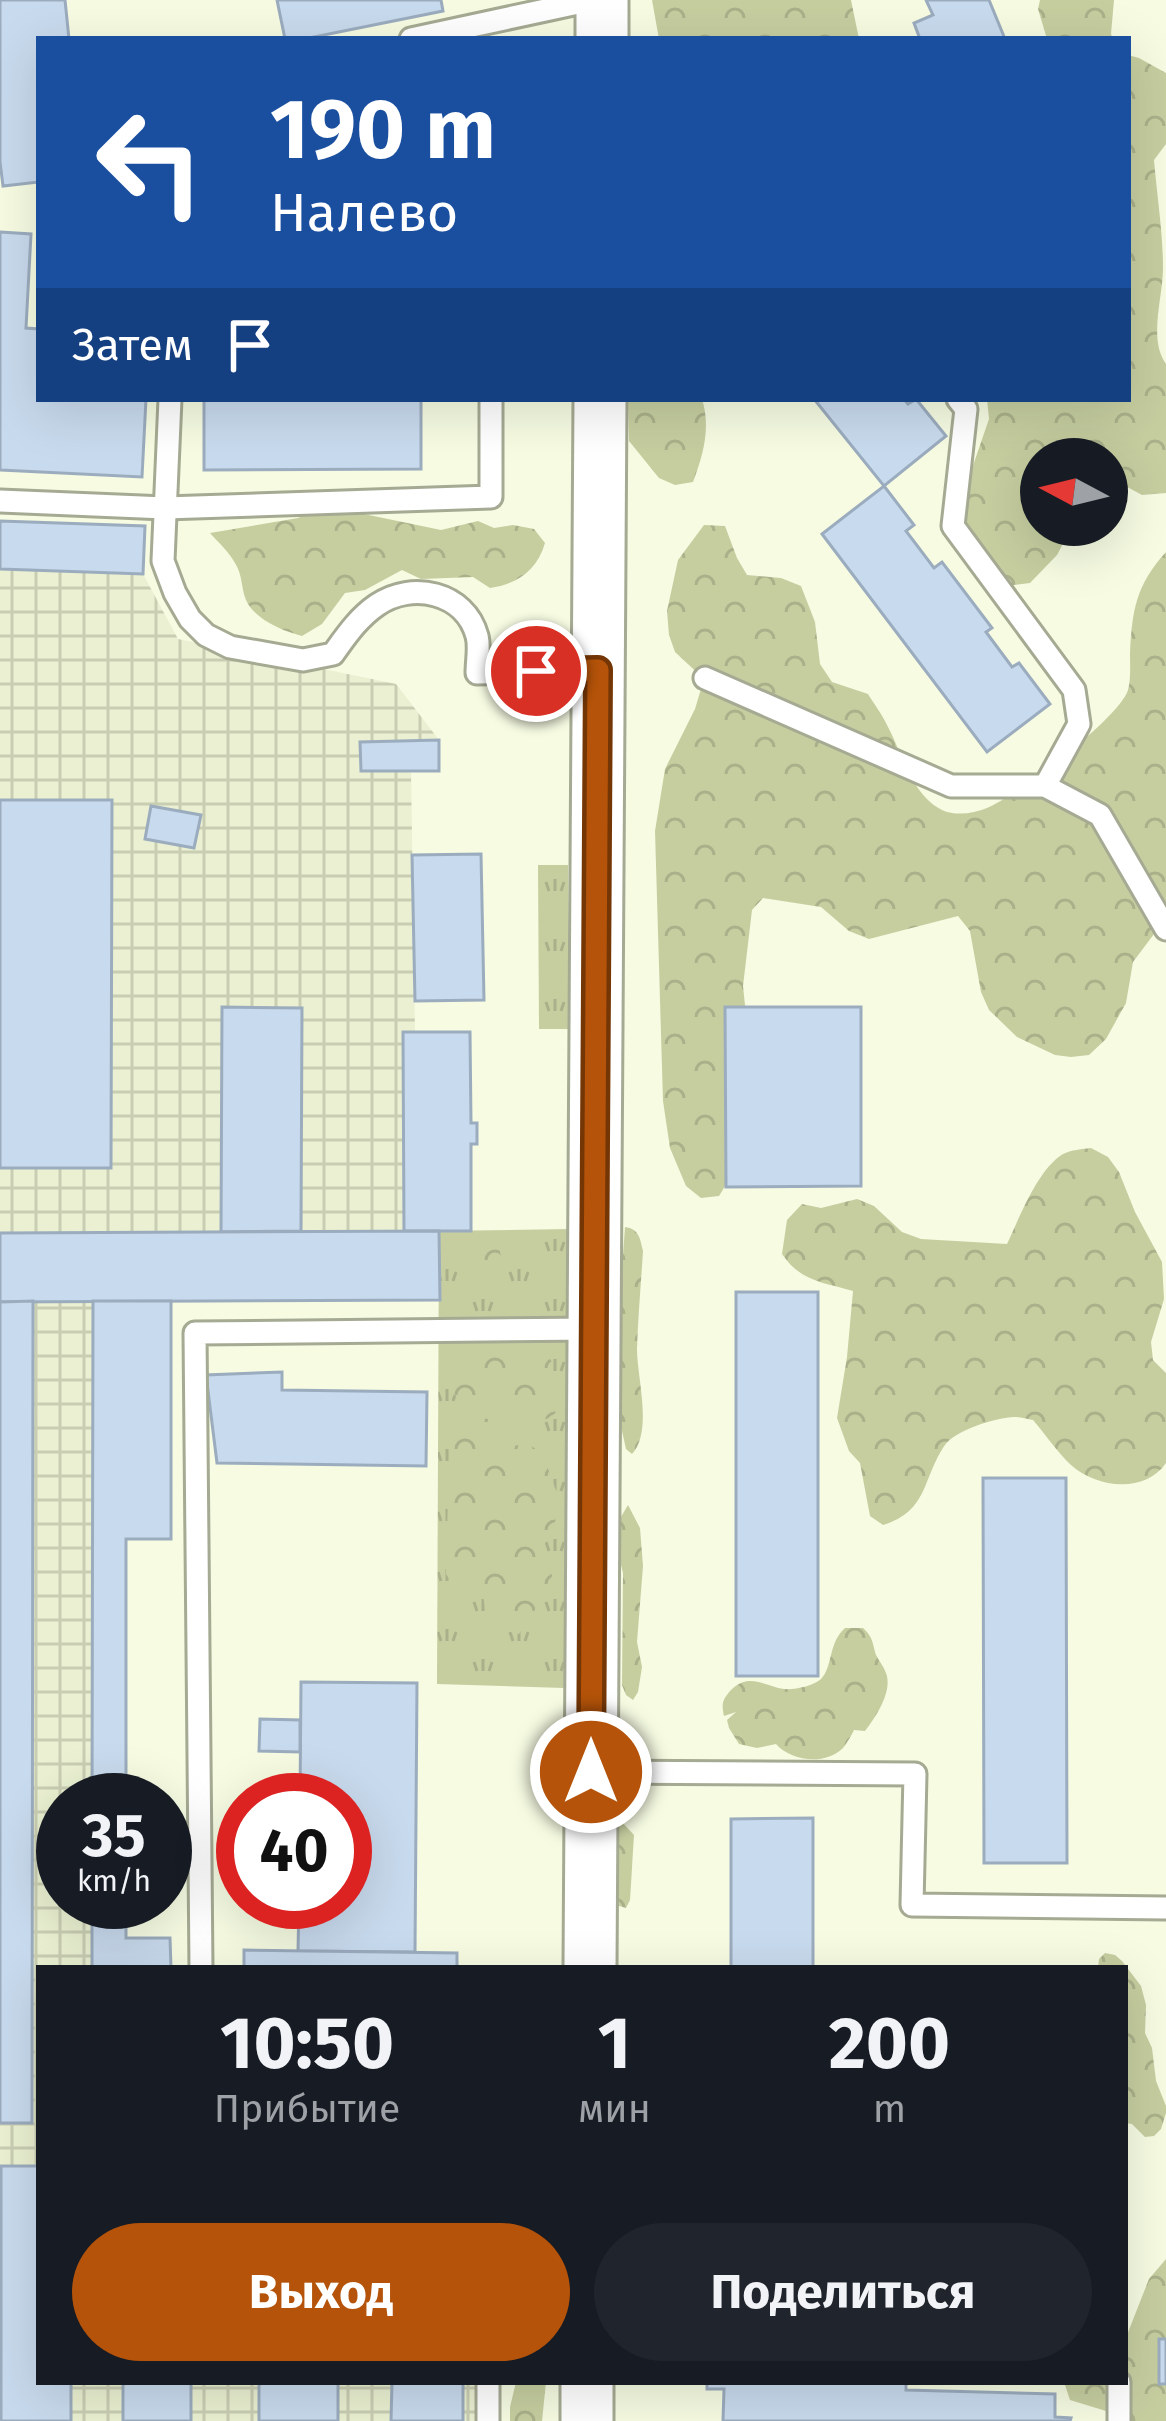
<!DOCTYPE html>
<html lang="ru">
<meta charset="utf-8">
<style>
:root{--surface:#171b24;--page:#20242c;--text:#f1f3f6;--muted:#9ea1a6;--accent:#b45309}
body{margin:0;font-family:"Fira Sans",sans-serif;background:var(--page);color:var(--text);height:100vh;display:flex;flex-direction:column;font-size:45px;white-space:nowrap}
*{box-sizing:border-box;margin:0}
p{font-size:39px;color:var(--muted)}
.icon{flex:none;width:66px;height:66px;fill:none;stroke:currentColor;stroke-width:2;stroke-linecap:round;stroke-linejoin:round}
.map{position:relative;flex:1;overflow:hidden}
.details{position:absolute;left:36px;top:1965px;width:1092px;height:420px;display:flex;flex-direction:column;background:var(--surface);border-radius:0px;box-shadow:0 12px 48px #0002}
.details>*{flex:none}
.banner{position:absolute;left:36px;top:36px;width:1095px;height:366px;border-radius:0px;box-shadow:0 12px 48px #0002;background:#1a4fa0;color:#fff;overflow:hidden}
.needle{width:78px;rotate:277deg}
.tools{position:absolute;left:1020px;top:438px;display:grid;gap:24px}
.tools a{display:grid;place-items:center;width:108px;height:108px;border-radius:50%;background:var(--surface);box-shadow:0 12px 48px #0002;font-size:60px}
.speed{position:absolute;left:36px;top:1773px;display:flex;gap:24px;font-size:60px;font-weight:700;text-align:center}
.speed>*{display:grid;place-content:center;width:156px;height:156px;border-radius:50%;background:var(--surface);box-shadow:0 12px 48px #0002;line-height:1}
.speed small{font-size:30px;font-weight:400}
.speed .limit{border:18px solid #d22;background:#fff;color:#111}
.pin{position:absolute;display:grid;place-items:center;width:102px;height:102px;color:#fff;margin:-51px;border:6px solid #fff;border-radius:50%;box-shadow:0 3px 12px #0007}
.me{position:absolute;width:132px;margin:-66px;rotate:0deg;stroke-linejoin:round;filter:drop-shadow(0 0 9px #0008)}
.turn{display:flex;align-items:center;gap:42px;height:252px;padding:0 36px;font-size:54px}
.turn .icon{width:156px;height:156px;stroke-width:2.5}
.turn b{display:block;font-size:84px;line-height:102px}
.then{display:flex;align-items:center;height:114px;padding:0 36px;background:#0003;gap:24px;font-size:45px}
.eta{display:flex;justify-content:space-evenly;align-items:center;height:204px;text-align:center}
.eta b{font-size:72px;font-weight:700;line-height:84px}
.action{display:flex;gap:24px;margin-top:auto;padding:24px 36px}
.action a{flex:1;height:138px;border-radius:72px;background:var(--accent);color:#fff;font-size:48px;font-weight:700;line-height:138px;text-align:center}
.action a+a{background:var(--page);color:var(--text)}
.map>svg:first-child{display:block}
.industrial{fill:url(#industrial-grid)}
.grass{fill:url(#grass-tufts)}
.forest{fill:url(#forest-crowns)}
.building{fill:#c8daed;stroke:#9bacbe;stroke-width:3}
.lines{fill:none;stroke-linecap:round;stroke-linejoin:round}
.service-casing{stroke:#a5aa93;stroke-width:27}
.tertiary-casing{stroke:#a5aa93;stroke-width:57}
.service{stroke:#fff;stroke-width:21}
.tertiary{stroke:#fff;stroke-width:51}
.route-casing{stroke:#753606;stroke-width:30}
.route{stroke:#b45309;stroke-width:21}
</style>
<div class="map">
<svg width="1166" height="2421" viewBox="0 0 1166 2421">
<defs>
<pattern id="industrial-grid" width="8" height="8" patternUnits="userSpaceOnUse" patternTransform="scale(3)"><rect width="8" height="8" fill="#eaf0d1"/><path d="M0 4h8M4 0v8" fill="none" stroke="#c9ceb3"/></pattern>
<pattern id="grass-tufts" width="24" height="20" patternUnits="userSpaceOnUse" patternTransform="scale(3)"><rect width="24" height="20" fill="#c6cea0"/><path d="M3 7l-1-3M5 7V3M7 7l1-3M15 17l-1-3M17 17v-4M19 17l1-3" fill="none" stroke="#aab18a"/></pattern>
<pattern id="forest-crowns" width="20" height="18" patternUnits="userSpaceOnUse" patternTransform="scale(3)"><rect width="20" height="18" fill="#c6cea0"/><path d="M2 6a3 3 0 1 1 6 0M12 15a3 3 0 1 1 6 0" fill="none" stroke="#aab18a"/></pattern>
</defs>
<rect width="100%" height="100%" fill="#f6fbe2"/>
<!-- industrial -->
<g class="industrial">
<path d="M 0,569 L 143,574 L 178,639 L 396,684 L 439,740 L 439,771 L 411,772 L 415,1032 L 404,1231 L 0,1233 Z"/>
<path d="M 93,1301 L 92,1800 L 63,1800 L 63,1902 L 92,1902 L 92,1968 L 39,1968 L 39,2382 L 494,2382 L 494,2421 L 0,2421 L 0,1302 Z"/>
</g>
<!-- grass -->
<g class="grass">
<path d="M 538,865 L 568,865 L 569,1029 L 539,1029 Z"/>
<path d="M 570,1229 L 564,1688 L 437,1684 L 439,1231 Z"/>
</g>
<!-- forest -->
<g class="forest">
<path d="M 652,0 L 851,0 L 859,39 L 659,39 Z"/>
<path d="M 1040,0 L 1114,0 L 1111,34 L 1113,39 L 1047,39 L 1038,9 Z"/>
<path d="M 1128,55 L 1139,58 L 1166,73 L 1166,144 L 1154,160 C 1157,196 1163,233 1163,268 C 1163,298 1148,339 1166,364 L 1166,493 L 1142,495 L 1107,476 L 1107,459 L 1041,459 L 1041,525 L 1073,525 L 1057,555 L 1030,583 L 1005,586 L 962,529 L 968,480 L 989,419 L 987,399 L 1128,399 Z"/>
<path d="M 628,399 L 702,399 C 711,428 703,455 693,482 L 675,485 L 659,478 L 629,441 Z"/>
<path d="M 335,508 L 441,530 L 478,521 L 494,528 L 513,525 L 534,529 L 545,543 C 537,570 518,584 490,588 L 473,577 L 421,579 L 402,570 L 365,590 L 345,593 L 322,624 L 302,636 C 283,631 255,620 246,600 C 241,588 243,576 235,563 C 229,552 218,542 210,533 L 298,518 L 314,510 Z"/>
<path d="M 704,525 L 725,526 L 737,558 L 747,575 L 781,578 L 801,586 L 815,622 L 820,664 L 832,682 L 868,694 C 874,704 882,714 887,725 C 902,753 911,794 942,810 C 955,816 973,814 987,808 C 1015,796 1119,719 1128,690 C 1131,679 1130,665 1130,654 C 1132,610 1136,585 1166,552 L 1166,918 L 1133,962 L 1126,1003 L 1106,1039 L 1089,1055 L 1071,1057 L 1055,1055 L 1017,1037 L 989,1010 L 981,992 L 970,931 L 958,916 L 869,939 L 849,931 L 821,907 L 763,898 L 752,910 L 743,986 L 747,1024 L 730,1178 L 719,1196 L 701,1198 L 686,1186 L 670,1148 L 663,1101 L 655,831 L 665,769 L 695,709 L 704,679 L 675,652 L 669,635 L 667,611 L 678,560 Z"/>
<path d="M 1091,1148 L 1108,1157 L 1119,1172 L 1135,1212 L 1162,1262 L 1164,1299 L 1151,1342 L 1153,1360 L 1166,1373 L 1166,1463 C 1145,1494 1096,1488 1071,1465 C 1057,1452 1046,1435 1033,1420 C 1027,1419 1021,1417 1014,1417 C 997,1417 954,1431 945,1445 C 922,1478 929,1511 883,1525 L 870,1516 L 860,1463 L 849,1451 L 837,1418 L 847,1357 L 853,1291 C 823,1282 801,1282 782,1254 L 787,1220 L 802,1204 L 821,1208 L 857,1199 L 874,1206 L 902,1232 L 921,1239 L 1007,1244 C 1020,1217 1037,1170 1063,1154 C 1071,1150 1082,1149 1091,1148 Z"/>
<path d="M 625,1227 C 639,1229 640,1238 643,1251 C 641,1284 638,1316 637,1349 C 637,1378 653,1431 632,1454 L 626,1449 L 618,1413 L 619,1312 Z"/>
<path d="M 475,1233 C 491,1237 498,1240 501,1256 L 497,1264 L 492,1266 L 474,1259 L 455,1262 L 449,1250 L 462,1235 Z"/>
<path d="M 465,1338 C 497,1339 533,1333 553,1363 L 550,1385 L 559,1396 C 558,1408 558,1415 546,1419 L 528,1411 L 512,1410 L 489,1399 L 463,1399 L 452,1394 L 450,1389 L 454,1348 Z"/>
<path d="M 476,1417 C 506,1421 498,1424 511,1446 L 529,1444 L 543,1455 L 558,1496 L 557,1517 L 543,1548 L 552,1574 L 551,1585 L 519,1634 L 512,1633 C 502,1620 498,1622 486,1613 L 482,1589 L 478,1585 L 452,1583 L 446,1574 L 449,1458 L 460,1425 Z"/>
<path d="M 628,1505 L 640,1528 L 643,1566 L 637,1642 L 642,1667 L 638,1692 L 633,1700 L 626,1695 L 622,1685 L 623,1573 L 618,1552 L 618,1522 Z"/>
<path d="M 845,1628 L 863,1628 C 873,1637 872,1642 876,1655 C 879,1661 884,1667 886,1673 C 893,1691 876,1717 865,1731 L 854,1730 C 853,1733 845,1746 843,1748 C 825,1766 791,1761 776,1744 L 757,1748 L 739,1744 L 729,1728 L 727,1720 L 736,1712 L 724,1716 C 721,1703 723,1699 731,1690 C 749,1672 764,1686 784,1689 C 795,1690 813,1686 821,1679 C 833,1667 828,1643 845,1628 Z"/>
<path d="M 622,1822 L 634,1835 L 630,1900 L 626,1908 L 616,1905 L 609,1850 L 614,1828 Z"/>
<path d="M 1105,1953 L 1115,1955 L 1122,1961 L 1141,1986 L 1146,2005 L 1145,2033 L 1152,2048 L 1156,2081 L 1166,2106 L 1166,2113 L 1161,2129 L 1154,2136 L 1145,2137 L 1132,2124 L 1125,2123 L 1125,1968 L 1098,1968 L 1099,1959 Z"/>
<path d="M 1166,2259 L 1166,2421 L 1111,2421 L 1106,2411 L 1070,2400 L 1064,2382 L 1125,2382 L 1125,2340 L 1149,2279 Z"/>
<path d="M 516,2382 L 546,2382 L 542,2421 L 510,2421 L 510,2407 Z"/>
</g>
<!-- building -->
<g class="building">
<path d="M 0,0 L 65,0 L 69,39 L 39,39 L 39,182 L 3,186 L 0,162 Z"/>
<path d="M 277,0 L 441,0 L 443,11 L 304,39 L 285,39 Z"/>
<path d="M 926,0 L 989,0 L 1005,39 L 920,39 L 914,23 L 933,15 Z"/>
<path d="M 0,232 L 31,234 L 26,328 L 39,329 L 39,399 L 146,399 L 142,477 L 0,470 Z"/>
<path d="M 204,399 L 421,399 L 421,469 L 204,470 Z"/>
<path d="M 814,399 L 904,399 L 908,404 L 916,399 L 946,436 L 884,486 Z"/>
<path d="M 884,486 L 914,525 L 906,531 L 934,568 L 942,562 L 992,628 L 986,632 L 1012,667 L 1019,663 L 1050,704 L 987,752 L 822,534 Z"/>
<path d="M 0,521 L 145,526 L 143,574 L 0,569 Z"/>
<path d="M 439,740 L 439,771 L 361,771 L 360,742 Z"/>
<path d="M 0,800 L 112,800 L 111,1168 L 0,1168 Z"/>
<path d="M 151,806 L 201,815 L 194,848 L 145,839 Z"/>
<path d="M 481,854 L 484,1000 L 415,1001 L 412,855 Z"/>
<path d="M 222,1007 L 302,1008 L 301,1231 L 221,1232 Z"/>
<path d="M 725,1007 L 861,1007 L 861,1186 L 726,1187 Z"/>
<path d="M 403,1032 L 470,1032 L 471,1123 L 477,1123 L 477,1144 L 471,1144 L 471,1231 L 404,1231 Z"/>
<path d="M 439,1231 L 440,1300 L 0,1302 L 0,1233 Z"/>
<rect x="736" y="1292" width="82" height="384"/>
<path d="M 33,1301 L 32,2123 L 0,2123 L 0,1302 Z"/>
<path d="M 93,1301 L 171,1301 L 171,1539 L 126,1539 L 126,1800 L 92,1800 Z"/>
<path d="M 282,1372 L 282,1390 L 427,1392 L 426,1466 L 217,1463 L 206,1375 Z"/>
<path d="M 983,1478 L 1066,1478 L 1067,1863 L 984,1863 Z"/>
<path d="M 301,1682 L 417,1683 L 415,1952 L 298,1951 L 299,1902 L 345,1902 L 345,1800 L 300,1800 Z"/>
<path d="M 260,1719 L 300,1720 L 300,1752 L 259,1751 Z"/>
<path d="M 813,1818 L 813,1968 L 731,1968 L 731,1819 Z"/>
<path d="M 92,1902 L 126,1902 L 126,1938 L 170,1938 L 171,1968 L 92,1968 Z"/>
<path d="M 244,1950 L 457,1953 L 457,1968 L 244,1968 Z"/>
<path d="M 1,2166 L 39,2166 L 39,2382 L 71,2382 L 71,2421 L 1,2421 Z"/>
<rect x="1159" y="2339" width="7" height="45"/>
<rect x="123" y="2382" width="68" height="39"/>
<rect x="259" y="2382" width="79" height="39"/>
<path d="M 392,2382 L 463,2382 L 463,2421 L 391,2421 Z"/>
<path d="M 707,2382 L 906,2382 L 906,2390 L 1055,2394 L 1055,2417 L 1071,2418 L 1070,2421 L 723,2421 L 724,2389 L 707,2389 Z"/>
</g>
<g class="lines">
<defs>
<g id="service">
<path d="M 411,39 L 592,0"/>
<path d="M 170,399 L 163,561 L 175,593 L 190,619 L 206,635 L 230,647 L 303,660 L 333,654 C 346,636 358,618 377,605 C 412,581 465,592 477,636 C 480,647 477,661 477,673 L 598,670"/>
<path d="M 958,399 L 966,409 L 953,526 L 1074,690 L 1079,724 L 1045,786"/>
<path d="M 0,501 L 165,508 L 491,497 L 491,399"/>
<path d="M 705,678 L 951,786 L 1045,786 L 1100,815 L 1166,929"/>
<path d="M 592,1772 L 915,1774 L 912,1905 L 1166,1908"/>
<path d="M 201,1968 L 195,1333 L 594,1329"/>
<path d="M 488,2382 L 488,2421"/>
<path d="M 1119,2382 L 1119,2421"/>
</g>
<g id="tertiary">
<path d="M 602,39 L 602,0"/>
<path d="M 590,1968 L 600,399"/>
<path d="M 587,2421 L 587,2382"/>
</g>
</defs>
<!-- service casing -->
<use href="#service" class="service-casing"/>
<!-- tertiary casing -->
<use href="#tertiary" class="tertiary-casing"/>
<!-- service -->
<use href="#service" class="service"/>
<!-- tertiary -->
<use href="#tertiary" class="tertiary"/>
</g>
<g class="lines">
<defs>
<path id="route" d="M 536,671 L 598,670 L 591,1772"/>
</defs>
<!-- route casing -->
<use href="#route" class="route-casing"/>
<!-- route -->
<use href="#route" class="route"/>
</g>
</svg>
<div class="tools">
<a><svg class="needle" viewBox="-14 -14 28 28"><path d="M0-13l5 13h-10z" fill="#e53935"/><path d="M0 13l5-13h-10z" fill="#9ea1a6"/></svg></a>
</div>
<div class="speed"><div>35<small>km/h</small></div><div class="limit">40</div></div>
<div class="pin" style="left:536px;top:671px;background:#d93025"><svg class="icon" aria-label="arrive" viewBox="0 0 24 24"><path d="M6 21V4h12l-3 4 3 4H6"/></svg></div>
<svg class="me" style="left:591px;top:1772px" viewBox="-20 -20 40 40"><circle r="17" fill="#b45309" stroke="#fff" stroke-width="3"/><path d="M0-11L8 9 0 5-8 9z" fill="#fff"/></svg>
<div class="banner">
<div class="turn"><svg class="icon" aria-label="left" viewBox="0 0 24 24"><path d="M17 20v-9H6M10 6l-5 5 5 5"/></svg><div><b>190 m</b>Налево</div></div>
<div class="then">Затем<svg class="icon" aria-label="arrive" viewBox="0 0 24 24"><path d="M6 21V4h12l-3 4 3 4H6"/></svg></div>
</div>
<section class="details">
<div class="eta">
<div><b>10:50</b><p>Прибытие</p></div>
<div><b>1</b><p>мин</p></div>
<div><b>200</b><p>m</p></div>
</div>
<div class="action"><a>Выход</a><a>Поделиться</a></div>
</section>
</div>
